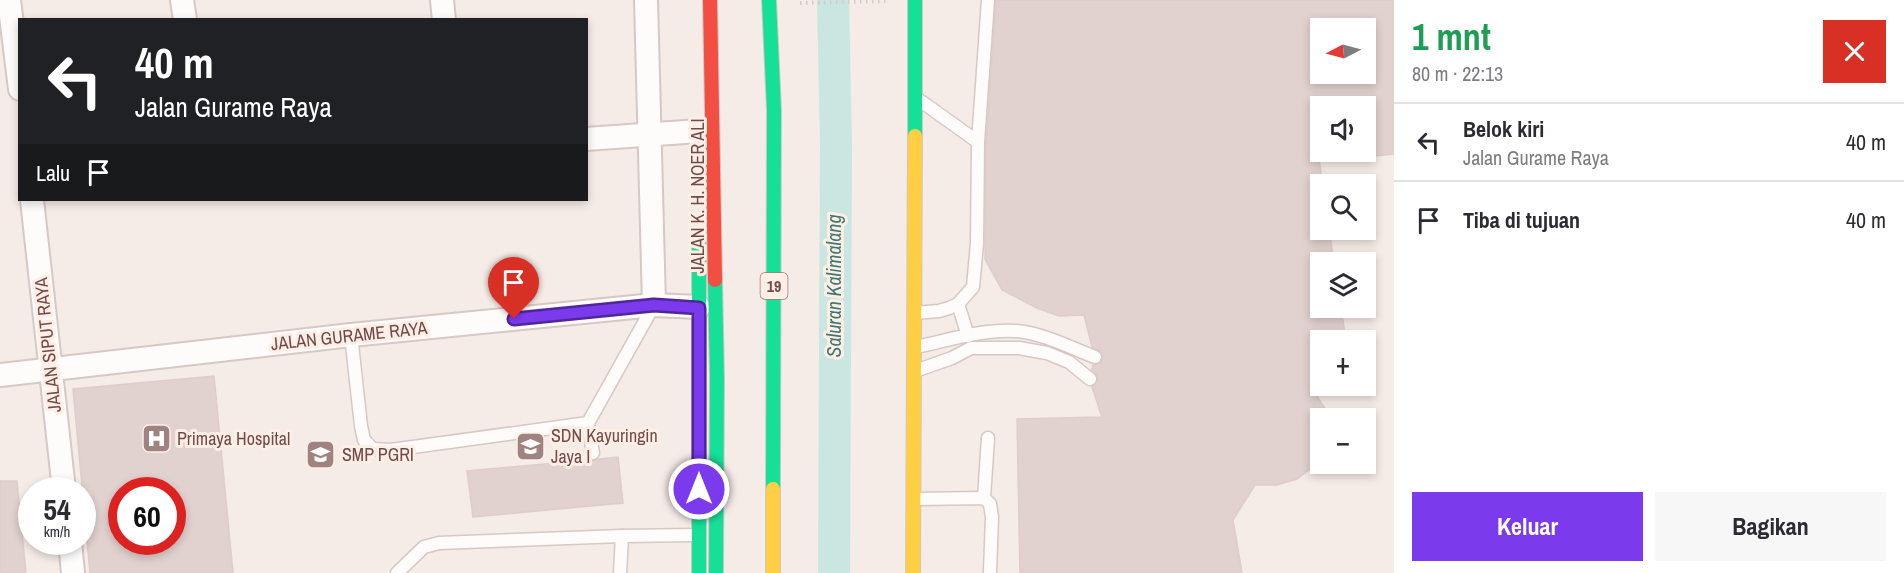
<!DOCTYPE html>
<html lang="id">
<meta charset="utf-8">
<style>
:root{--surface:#fff;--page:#f7f7f7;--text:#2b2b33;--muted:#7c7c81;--line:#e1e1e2;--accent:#7c3aed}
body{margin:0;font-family:"Archivo Narrow",sans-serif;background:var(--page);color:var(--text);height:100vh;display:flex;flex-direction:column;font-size:22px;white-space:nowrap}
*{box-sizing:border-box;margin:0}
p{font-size:20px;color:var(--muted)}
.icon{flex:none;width:33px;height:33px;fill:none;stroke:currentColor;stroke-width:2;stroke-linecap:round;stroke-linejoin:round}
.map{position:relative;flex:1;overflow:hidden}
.side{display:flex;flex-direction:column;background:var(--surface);width:510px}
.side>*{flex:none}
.guide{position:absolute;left:18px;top:18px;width:570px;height:183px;border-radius:0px;box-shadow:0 3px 9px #0003;background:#202124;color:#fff;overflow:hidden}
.needle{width:39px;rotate:264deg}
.controls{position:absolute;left:1310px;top:18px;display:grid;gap:12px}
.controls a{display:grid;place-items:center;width:66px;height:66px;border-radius:0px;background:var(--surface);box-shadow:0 3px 9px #0003;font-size:30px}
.speed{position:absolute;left:18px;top:477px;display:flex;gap:12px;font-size:30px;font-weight:700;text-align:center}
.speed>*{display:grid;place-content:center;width:78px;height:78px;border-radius:50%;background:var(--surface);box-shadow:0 3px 9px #0003;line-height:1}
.speed small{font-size:15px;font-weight:400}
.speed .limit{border:9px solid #d22;background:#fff;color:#111}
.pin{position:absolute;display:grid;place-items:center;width:51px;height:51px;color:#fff;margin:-62px -26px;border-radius:50% 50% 50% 0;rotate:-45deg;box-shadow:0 0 6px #0007}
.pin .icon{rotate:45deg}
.me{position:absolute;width:66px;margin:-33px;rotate:0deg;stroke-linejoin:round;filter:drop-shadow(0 0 4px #0008)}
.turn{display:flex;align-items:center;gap:21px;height:126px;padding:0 18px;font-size:27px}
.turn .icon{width:78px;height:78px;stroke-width:2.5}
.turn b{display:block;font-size:42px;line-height:51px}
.then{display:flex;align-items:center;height:57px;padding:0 18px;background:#0003;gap:12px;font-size:22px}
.round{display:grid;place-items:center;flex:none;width:63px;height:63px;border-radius:0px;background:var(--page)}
.summary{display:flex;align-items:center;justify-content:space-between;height:102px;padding:0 18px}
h1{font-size:36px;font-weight:800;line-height:45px;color:#1e9e55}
.action{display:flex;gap:12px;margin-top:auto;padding:12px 18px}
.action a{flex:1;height:69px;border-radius:0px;background:var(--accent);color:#fff;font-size:24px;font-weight:800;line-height:69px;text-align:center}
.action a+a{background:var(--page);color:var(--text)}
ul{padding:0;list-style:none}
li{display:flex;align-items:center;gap:18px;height:78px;padding:0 18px;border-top:2px solid var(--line)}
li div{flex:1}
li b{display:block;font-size:22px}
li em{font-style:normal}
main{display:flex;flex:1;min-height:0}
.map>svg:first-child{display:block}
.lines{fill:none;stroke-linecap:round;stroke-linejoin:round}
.canal{stroke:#c9e6e0;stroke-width:32}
.building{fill:#e1d1cf;stroke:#decdc9;stroke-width:1.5;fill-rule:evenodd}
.lane-casing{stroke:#d6c8c5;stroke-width:15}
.street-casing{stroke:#d6c8c5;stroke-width:26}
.fast-casing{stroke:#d4c6c4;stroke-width:16}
.slow-casing{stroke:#d4c6c4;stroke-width:16}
.jam-casing{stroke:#d4c6c4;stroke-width:16}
.path{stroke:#d6cbc9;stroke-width:4;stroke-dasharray:1.5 4.5;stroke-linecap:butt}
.lane{stroke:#fefcfb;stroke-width:12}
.street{stroke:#fefcfb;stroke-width:22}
.fast{stroke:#16e098;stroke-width:14}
.slow{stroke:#ffcf43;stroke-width:14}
.jam{stroke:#f24e42;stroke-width:14}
.fast-bridge-casing{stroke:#d4c6c4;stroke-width:16;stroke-linecap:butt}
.slow-bridge-casing{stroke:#d4c6c4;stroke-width:16;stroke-linecap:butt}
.fast-bridge{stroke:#16e098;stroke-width:14}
.slow-bridge{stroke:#ffcf43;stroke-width:14}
.route-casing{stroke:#51269a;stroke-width:15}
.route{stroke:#7c3aed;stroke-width:10}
.labels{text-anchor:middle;stroke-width:6;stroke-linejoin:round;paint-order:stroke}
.shield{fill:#ffeee6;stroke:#9c7c78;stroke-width:1.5}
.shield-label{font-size:16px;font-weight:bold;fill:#714b49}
.street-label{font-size:18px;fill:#714b49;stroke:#ffeee6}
.poi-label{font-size:18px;fill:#714b49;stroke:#ffeee6;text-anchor:start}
.water-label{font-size:20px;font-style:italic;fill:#3d7770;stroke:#ffeee6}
</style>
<main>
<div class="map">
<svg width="1394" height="573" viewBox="0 0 1394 573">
<rect width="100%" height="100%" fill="#f5ebe7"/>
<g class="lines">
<!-- canal -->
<path class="canal" d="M 833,0 L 836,144 L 834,573"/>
</g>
<!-- building -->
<g class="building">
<path d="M 996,0 L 1394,0 L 1394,154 L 1365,157 L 1365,106 L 1320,106 L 1319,160 L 1323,184 L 1320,184 L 1320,230 L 1329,230 L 1334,262 L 1320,262 L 1320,308 L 1341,308 L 1346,340 L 1320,340 L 1320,372 L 1310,385 L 1331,418 L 1320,418 L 1320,455 L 1313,467 L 1297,479 L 1277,485 L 1255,485 L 1233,520 L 1242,573 L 1020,573 L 1017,419 L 1102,417 L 1092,387 L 1097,384 L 1098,377 L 1092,370 L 1093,365 L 1101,363 L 1103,356 L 1101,351 L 1092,347 L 1084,315 L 1059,316 L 1037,308 L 1002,290 L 985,259 L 986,142 ZM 1320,28 L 1365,28 L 1365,74 L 1320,74 Z"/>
<path d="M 214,376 L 233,573 L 90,573 L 73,389 ZM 122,490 L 172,490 L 172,542 L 122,542 Z"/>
<path d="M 618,457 L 623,503 L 473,517 L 467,471 L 589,460 L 594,461 L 599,459 Z"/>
<path d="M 0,481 L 17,481 L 26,573 L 0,573 Z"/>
</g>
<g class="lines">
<defs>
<g id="lane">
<path d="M 918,99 L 978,142"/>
<path d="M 958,304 L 968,336"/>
<path d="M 914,313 L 939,311 L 949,308 L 958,304 L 973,287 L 977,243 L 978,142 L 988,0"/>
<path d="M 351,335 L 361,426 L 364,440 L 373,449 L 391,450 L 588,423"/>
<path d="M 916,347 C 949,340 983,329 1016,331 C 1043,333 1071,348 1095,357"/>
<path d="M 915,371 L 952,358 L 971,348 L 1019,348 L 1047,353 L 1069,362 L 1090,379"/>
<path d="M 593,453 L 588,423 L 654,305"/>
<path d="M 984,498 L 988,438"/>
<path d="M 915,499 L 984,498 L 990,504 L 992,517 L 990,573"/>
<path d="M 397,573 L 424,547 L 439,543 L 622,536 L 696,535"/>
<path d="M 620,573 L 622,536"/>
</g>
<g id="street">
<path d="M 9,0 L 20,89"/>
<path d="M 182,0 L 185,20"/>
<path d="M 442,0 L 444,20"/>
<path d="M 646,0 L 654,305"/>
<path d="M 586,139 L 699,131"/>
<path d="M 32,200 L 64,490"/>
<path d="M 0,375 L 351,335 L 654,305 L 699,307"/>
<path d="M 70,542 L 73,573"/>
</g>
<g id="fast">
<path d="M 915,136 L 915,0"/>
<path d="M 699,236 L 699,573"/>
<path d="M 715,280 L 717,378 L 716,573"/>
</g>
<path id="slow" d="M 913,573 L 915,136"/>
<path id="jam" d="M 710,0 L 715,280"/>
</defs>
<!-- lane casing -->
<use href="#lane" class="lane-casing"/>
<!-- street casing -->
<use href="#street" class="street-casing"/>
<!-- fast casing -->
<use href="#fast" class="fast-casing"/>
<!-- slow casing -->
<use href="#slow" class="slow-casing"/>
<!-- jam casing -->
<use href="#jam" class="jam-casing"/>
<!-- path -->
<path class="path" d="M 800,3 L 886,1"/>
<!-- lane -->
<use href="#lane" class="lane"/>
<!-- street -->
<use href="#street" class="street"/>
<!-- fast -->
<use href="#fast" class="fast"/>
<!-- slow -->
<use href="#slow" class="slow"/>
<!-- jam -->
<use href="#jam" class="jam"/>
<defs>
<path id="fast-bridge" d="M 769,0 L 774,110 L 773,489"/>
<path id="slow-bridge" d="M 773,573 L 773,489"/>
</defs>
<!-- fast-bridge casing -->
<use href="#fast-bridge" class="fast-bridge-casing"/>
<!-- slow-bridge casing -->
<use href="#slow-bridge" class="slow-bridge-casing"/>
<!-- fast-bridge -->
<use href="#fast-bridge" class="fast-bridge"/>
<!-- slow-bridge -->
<use href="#slow-bridge" class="slow-bridge"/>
</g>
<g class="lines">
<defs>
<path id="route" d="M 514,319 L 654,305 L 699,308 L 699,489"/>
</defs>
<!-- route casing -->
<use href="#route" class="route-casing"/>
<!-- route -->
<use href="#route" class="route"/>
</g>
<!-- icons -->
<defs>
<symbol id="hospital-square" viewBox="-11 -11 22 22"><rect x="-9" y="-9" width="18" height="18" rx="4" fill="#9f8380" stroke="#ffeee6"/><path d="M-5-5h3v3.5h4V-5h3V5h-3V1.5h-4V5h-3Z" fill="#fff"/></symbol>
<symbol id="school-square" viewBox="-11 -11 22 22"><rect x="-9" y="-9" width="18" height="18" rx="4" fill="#9f8380" stroke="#ffeee6"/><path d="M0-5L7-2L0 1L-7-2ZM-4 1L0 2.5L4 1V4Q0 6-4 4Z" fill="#fff"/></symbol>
</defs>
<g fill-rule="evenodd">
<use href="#hospital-square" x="140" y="422" width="33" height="33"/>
<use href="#school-square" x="514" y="430" width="33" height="33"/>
<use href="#school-square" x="304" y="438" width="33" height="33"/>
</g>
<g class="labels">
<!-- shield labels -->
<rect class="shield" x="760.5" y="273" width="27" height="26" rx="4.5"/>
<g class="shield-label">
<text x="774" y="292">19</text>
</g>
<!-- street labels -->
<g class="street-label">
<text transform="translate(698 196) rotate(-90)" y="6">JALAN K. H. NOER ALI</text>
<text transform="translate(349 336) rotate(-6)" y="6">JALAN GURAME RAYA</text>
<text transform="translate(48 345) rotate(-96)" y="6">JALAN SIPUT RAYA</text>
</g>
<!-- poi labels -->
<g class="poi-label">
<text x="551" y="442">SDN Kayuringin<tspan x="551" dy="21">Jaya I</tspan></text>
<text x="177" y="445">Primaya Hospital</text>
<text x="342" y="461">SMP PGRI</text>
</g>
<!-- water labels -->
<g class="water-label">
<text transform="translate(834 286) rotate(-90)" y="7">Saluran Kalimalang</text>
</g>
</g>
</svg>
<div class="controls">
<a><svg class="needle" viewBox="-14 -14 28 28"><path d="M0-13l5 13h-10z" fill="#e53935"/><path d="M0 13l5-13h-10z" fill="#7c7c81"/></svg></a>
<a><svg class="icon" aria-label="sound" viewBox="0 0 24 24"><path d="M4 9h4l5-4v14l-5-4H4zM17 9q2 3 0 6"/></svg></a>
<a><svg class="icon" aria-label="search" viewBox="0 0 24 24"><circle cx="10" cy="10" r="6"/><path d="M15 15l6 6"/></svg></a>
<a><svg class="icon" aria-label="layers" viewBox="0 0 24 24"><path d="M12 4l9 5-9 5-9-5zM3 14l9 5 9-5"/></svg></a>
<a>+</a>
<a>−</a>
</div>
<div class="speed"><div>54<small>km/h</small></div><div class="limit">60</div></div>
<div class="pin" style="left:514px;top:319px;background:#d93025"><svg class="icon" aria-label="arrive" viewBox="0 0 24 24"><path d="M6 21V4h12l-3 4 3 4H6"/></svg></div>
<svg class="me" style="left:699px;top:489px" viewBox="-20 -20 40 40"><circle r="17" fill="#7c3aed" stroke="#fff" stroke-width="3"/><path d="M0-11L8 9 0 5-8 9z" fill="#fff"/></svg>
<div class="guide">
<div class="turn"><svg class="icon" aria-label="left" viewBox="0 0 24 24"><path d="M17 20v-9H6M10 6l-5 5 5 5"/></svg><div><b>40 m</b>Jalan Gurame Raya</div></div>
<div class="then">Lalu<svg class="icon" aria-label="arrive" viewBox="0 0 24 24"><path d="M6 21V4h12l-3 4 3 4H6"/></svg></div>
</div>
</div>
<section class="side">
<div class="summary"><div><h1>1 mnt</h1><p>80 m · 22:13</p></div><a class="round" style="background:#d93025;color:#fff"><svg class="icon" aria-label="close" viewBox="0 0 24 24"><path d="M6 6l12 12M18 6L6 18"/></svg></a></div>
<ul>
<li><svg class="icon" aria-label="left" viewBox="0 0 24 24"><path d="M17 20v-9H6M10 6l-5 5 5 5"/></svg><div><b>Belok kiri</b><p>Jalan Gurame Raya</p></div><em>40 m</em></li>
<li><svg class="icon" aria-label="arrive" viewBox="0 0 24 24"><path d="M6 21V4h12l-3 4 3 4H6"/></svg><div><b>Tiba di tujuan</b></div><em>40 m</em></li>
</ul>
<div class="action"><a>Keluar</a><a>Bagikan</a></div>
</section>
</main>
